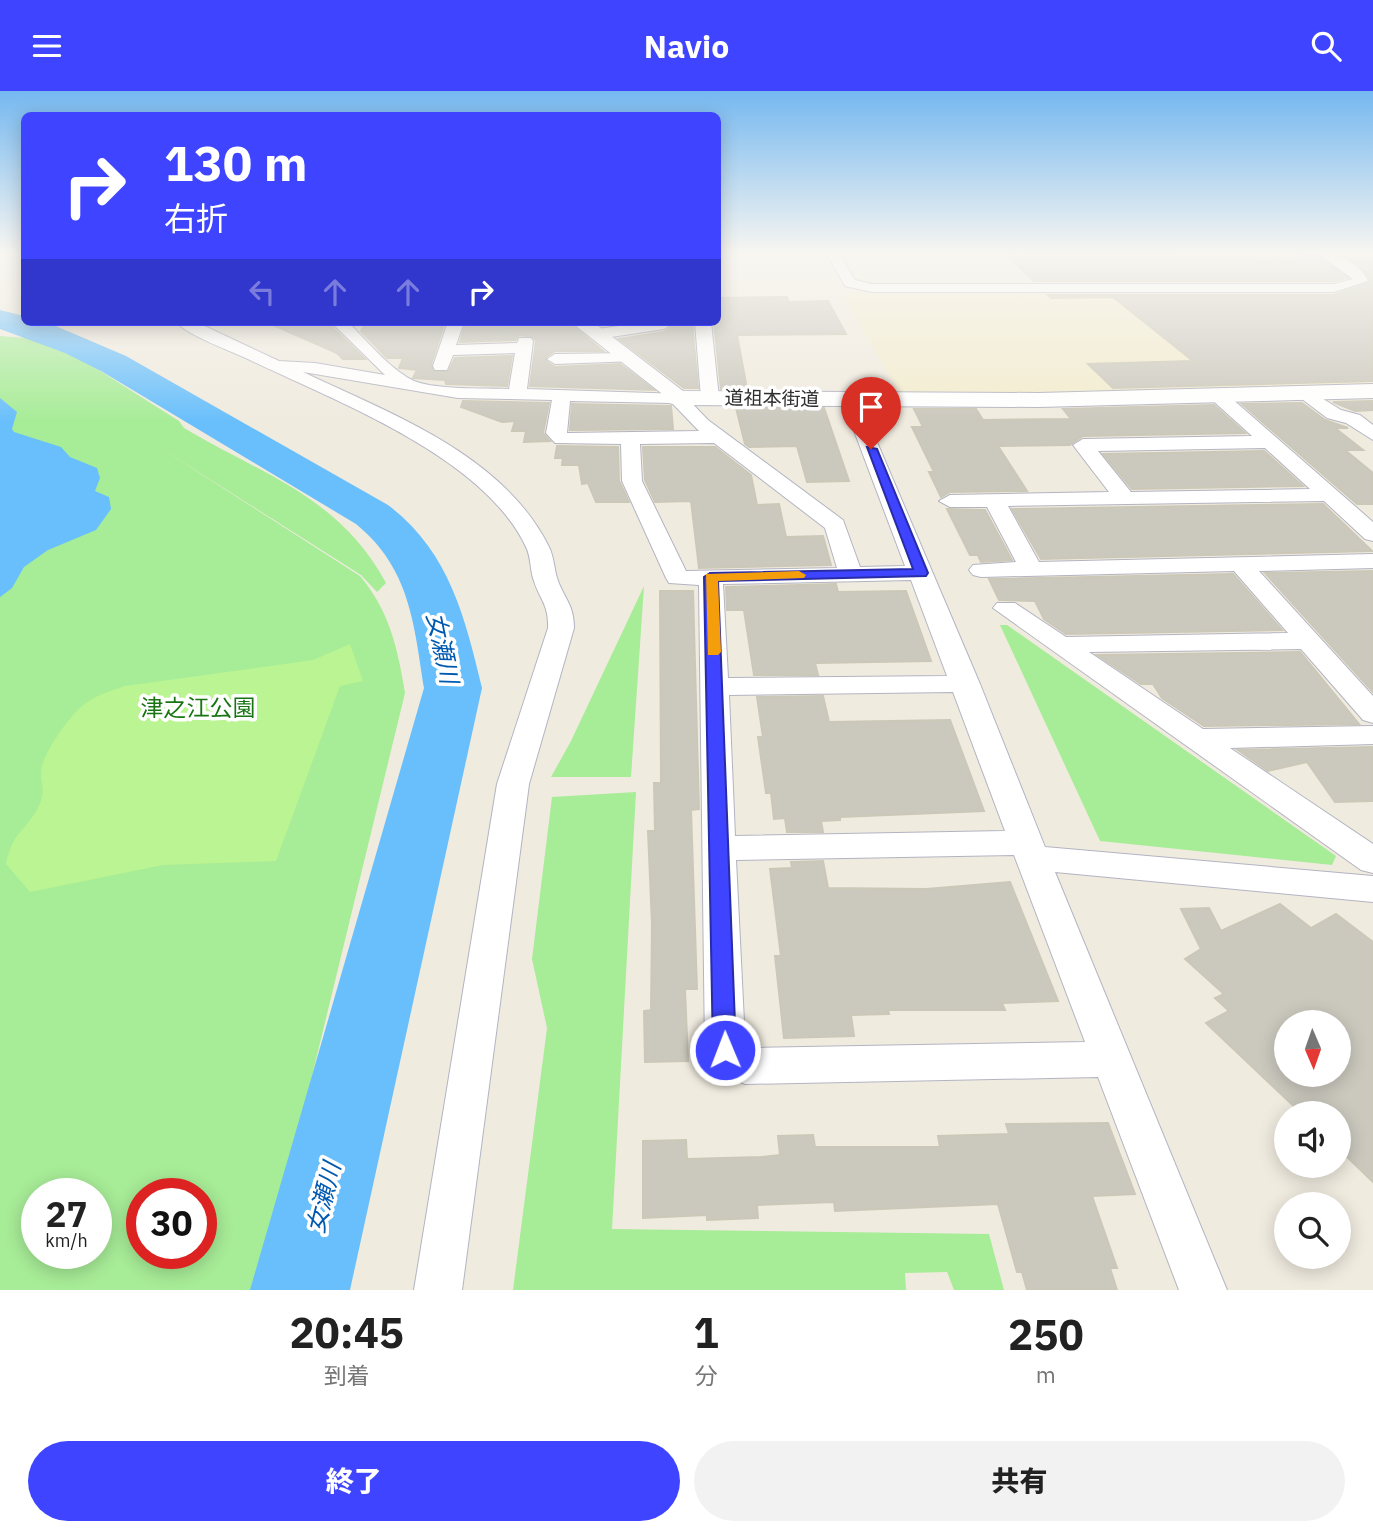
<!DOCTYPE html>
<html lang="ja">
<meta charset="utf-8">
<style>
:root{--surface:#fff;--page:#f2f2f2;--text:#222;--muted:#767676;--accent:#3e44ff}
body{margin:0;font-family:"IBM Plex Sans","Noto Sans JP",sans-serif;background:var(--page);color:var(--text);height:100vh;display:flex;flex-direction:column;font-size:26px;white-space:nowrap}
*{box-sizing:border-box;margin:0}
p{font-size:23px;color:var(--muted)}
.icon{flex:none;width:38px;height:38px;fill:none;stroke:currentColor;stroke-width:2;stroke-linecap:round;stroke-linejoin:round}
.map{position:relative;height:1199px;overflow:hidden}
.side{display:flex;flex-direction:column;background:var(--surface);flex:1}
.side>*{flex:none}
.guide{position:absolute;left:21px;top:21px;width:700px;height:214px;border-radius:10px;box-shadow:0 4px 18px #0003;background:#3e44ff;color:#fff;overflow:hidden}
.needle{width:46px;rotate:178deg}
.controls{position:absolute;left:1274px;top:919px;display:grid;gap:14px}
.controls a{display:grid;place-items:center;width:77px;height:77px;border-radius:50%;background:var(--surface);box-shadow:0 4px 18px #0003;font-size:35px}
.speed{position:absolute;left:21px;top:1087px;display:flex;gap:14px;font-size:35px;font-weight:700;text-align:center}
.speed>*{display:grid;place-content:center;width:91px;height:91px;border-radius:50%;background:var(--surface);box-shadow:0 4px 18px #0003;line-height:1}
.speed small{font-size:18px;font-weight:400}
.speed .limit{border:10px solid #d22;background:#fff;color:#111}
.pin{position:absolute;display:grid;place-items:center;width:60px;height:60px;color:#fff;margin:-72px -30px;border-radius:50% 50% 50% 0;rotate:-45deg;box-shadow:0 0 7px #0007}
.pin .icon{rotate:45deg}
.me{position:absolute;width:77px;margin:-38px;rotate:359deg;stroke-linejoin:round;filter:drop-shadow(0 0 5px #0008)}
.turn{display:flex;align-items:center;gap:24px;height:147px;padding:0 28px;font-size:32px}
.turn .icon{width:91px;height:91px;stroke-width:2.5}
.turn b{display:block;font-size:49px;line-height:60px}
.lanes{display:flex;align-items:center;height:66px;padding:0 28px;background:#0003;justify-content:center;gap:35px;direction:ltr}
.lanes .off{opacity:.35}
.eta{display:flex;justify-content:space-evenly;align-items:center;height:119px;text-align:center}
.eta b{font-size:42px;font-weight:800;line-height:49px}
.button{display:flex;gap:14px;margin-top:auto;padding:14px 28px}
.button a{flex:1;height:80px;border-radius:42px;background:var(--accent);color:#fff;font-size:28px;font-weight:800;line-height:80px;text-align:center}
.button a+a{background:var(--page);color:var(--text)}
header{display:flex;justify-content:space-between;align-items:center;height:91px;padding:0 28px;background:var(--accent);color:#fff;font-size:32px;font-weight:800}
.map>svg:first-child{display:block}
.education{fill:#f3ecce}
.green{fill:#a7ec97;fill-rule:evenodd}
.pitch{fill:#bbf492}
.water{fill:#69bffb}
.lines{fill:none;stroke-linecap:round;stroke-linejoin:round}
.river{fill:#69bffb;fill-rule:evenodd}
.building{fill:#cbc9be;stroke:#ccc8b8;stroke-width:2;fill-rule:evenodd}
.minor-casing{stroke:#b3b4c2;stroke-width:2}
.tertiary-casing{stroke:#b3b4c2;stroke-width:2}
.minor{fill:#fff;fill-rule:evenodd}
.tertiary{fill:#fff;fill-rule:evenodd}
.route{fill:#3e44ff;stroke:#282ca6;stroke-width:2}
.slow{fill:#f59e0b}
.labels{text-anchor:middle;stroke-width:7;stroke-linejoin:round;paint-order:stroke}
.far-street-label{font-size:19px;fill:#2e2e2e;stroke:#fff}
.park-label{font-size:23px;fill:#197513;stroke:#fff}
.water-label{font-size:24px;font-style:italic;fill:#0059b0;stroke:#fff}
</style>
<header><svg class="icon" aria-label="menu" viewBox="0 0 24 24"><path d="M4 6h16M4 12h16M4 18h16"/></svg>Navio<svg class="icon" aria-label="search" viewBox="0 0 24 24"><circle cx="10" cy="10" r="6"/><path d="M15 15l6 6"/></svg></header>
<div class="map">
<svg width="1373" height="1199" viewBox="0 0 1373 1199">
<rect width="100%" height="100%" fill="#f0ebdf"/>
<!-- education -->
<path class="education" d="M 1033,200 L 1342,201 L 1373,218 L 1373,294 L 1034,303 L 901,303 L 841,202 Z"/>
<!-- green -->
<g class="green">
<path d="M 0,245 L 39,248 L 72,262 L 179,330 L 184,337 C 263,384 340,406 386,492 L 377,501 L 361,484 L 154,353 L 360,485 C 389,519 398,558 405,602 L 260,1199 L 0,1199 ZM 37,1102 L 96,1102 L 96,1162 L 37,1162 ZM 142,1102 L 201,1102 L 201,1162 L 142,1162 Z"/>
<path d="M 644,495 L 631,686 L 551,686 L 571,650 Z"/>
<path d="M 1000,534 L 1007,534 L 1336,765 L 1332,774 L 1100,750 Z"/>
<path d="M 636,701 L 612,1138 L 989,1143 L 1004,1199 L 954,1199 L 947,1181 L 905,1182 L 906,1199 L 513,1199 L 547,937 L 532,868 L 552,706 Z"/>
</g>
<!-- pitch -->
<path class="pitch" d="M 350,553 L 363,590 L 340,595 L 276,770 L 163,774 L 30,801 L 6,773 C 13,740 24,742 38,717 C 48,696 38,691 42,675 C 47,657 67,629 81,616 C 93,605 110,600 125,595 L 313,569 Z"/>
<!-- water -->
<path class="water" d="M 0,307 L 17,321 L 12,338 L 14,341 L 61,356 L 70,366 L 97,377 L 100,387 L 95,400 L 109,406 L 111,418 L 96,439 L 48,459 L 24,476 L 12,497 L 0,506 Z"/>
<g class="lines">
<!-- river -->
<g class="river">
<path d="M 1296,163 C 1317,163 1341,161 1355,181 L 1351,187 C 1333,191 1306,178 1296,163 Z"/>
<path d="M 0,219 L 24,225 L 24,231 L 51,233 L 126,265 L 388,414 C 449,460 465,526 482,597 L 350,1199 L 250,1199 L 424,597 C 414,533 410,477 356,433 L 101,280 L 65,262 L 0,238 Z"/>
</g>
</g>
<!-- building -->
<g class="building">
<path d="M 1005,163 L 1163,163 L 1190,167 L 1321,168 L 1347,187 L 1334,190 L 1034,190 Z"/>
<path d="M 1350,168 L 1373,170 L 1373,290 L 1113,297 L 1088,273 L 1193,270 L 1113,206 L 1051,207 L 1048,204 L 1334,204 L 1370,191 L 1361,176 Z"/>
<path d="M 787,206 L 789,211 L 828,210 L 846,243 L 737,244 L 747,298 L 721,298 L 714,231 L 720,231 L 718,207 Z"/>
<path d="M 266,231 L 327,231 L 365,268 L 343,268 L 337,262 Z"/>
<path d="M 373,231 L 445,231 L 431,274 L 433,280 L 448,281 L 455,267 L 512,265 L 507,295 L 446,293 L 445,289 L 413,287 L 417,279 L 399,277 L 403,267 L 387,267 L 361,240 L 365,234 Z"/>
<path d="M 466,231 L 568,231 L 603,260 L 555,260 L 546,266 L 546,270 L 555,276 L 620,273 L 654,299 L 530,295 L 536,250 L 533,246 L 519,244 L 515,249 L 460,251 Z"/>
<path d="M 673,231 L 692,231 L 698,297 L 684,297 L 619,248 L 664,241 L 673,235 Z"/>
<path d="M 463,310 L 549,312 L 543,342 L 550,350 L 524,351 L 526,340 L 512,340 L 515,330 L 502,331 L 461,316 Z"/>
<path d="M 1373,310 L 1373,319 L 1355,320 L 1333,311 Z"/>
<path d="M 1302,312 L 1325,329 L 1348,337 L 1335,337 L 1363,359 L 1345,359 L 1373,382 L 1373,413 L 1357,413 L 1242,313 Z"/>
<path d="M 572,313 L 671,315 L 673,338 L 570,339 Z"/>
<path d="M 1214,314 L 1245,342 L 1083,345 L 1070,354 L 998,355 L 1027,400 L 950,401 L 941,406 L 929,381 L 934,381 L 912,336 L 923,336 L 914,318 L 976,318 L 983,329 L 1071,328 L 1063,318 Z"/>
<path d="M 736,317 L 824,317 L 849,390 L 807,391 L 797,355 L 749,356 L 745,353 Z"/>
<path d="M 557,355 L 618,356 L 619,390 L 629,411 L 596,411 L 588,392 L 582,393 L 579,374 L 562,374 L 563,367 L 555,367 Z"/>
<path d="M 643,356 L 715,356 L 751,384 L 757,414 L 779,413 L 786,446 L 823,445 L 831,474 L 699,477 L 691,410 L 655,411 L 645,389 Z"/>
<path d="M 1264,360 L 1303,395 L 1132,398 L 1103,363 Z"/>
<path d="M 1323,413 L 1372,460 L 1041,468 L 1012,418 Z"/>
<path d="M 947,418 L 985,419 L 1012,469 L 981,471 L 978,464 L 970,464 Z"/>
<path d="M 1373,480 L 1373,601 L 1265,482 Z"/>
<path d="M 1233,483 L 1282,539 L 1066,543 L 1044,528 L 1035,510 L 999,509 L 989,488 Z"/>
<path d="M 836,493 L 838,501 L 906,500 L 931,570 L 815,572 L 818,584 L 754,584 L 744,519 L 727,519 L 726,496 Z"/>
<path d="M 660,500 L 693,500 L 699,718 L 691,719 L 697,898 L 685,898 L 688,970 L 645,971 L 644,920 L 651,919 L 652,833 L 648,740 L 655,740 L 654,692 L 661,692 Z"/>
<path d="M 1300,561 L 1359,633 L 1204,635 L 1162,607 L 1153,593 L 1141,593 L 1097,564 Z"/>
<path d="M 823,605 L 829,631 L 950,629 L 984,720 L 840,726 L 840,729 L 821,730 L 823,741 L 787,741 L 785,727 L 774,728 L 771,702 L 766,702 L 758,646 L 763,646 L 757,606 Z"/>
<path d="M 1373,656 L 1373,710 L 1335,711 L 1307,671 L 1268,680 L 1238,659 Z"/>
<path d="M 823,770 L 828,797 L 926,798 L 1010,791 L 1058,910 L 1002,912 L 1005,919 L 888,919 L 889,923 L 851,924 L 854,945 L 784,947 L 775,865 L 781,865 L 770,778 L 792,777 L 791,771 Z"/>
<path d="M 1280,813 L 1311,837 L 1336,823 L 1373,851 L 1373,1091 L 1339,1058 L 1339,1022 L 1301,1022 L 1206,932 L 1229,920 L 1215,907 L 1224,903 L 1185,868 L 1201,858 L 1181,818 L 1209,817 L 1221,840 ZM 1286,931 L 1339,931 L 1339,984 L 1286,984 Z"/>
<path d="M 1108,1032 L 1135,1103 L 1092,1105 L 1117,1177 L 1110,1177 L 1117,1199 L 1027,1199 L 1022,1181 L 1017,1181 L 998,1113 L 835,1120 L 834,1111 L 757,1114 L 758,1127 L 707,1129 L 707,1124 L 643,1127 L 643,1050 L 686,1049 L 687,1068 L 761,1066 L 780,1064 L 778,1045 L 813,1044 L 815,1056 L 940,1056 L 938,1045 L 1009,1043 L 1006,1033 Z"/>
</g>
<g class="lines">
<defs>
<g id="minor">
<path d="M 827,163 L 839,163 L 855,189 L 872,193 L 1334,193 L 1353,188 L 1318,163 C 1337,163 1360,171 1368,190 L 1334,201 L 872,201 L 845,195 Z"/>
<path d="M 176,231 L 196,231 L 279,270 L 315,272 L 385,284 L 331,231 L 348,231 C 367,250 388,276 412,289 C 432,299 486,297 509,298 L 515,262 L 453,264 L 447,279 L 435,279 L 433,275 L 448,231 L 464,231 L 456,254 L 517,252 L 519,247 L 531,247 L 533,250 L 527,298 L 683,303 L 708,329 L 843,429 L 860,476 L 905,475 L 842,308 L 851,303 L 857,304 L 980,593 L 1045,756 L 1373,785 L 1373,811 L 1055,781 L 1227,1199 L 1179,1199 L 1098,986 L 745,993 C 727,986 713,977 705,959 L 699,494 L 669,492 L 666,487 L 622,390 L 621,353 L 555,352 L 546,342 L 552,309 L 458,307 L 303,281 C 391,323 503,363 549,456 C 554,466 554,477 557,487 C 564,508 574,513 574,537 L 529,693 L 462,1199 L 414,1199 L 497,693 L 548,537 C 549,513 539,508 533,487 C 530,477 531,466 526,456 C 484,366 338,311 252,270 C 232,260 190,246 176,231 ZM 570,310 L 672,312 L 699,340 L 567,342 ZM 714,352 L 825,437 L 837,477 L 686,480 L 642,390 L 640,353 ZM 911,489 L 947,585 L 728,587 L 723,493 ZM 953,601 L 1005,740 L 735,745 L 729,604 ZM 1014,764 L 1085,951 L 752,957 L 745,951 L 736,769 Z"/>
<path d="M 647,231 L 672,233 L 664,238 L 598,248 L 590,243 L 598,238 Z"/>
<path d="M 695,231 L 711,231 L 719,307 L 710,312 L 701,307 Z"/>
<path d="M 630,262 L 638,267 L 636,270 L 555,273 L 547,268 L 555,263 Z"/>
<path d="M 1304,296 L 1341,319 L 1360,324 L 1373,334 L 1373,349 L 1346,332 L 1327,327 L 1298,305 L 1295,301 L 1298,297 Z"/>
<path d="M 1216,298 L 1222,299 L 1373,431 L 1373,450 L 1365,448 L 1324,410 L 1008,415 L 1039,471 L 1373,463 L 1373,477 L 1259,480 L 1373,605 L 1373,632 L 1363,629 L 1301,558 L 1089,561 L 1203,638 L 1373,635 L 1373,653 L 1230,657 L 1373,753 L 1373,782 L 1361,779 L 993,517 L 997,512 L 1015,512 L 1066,546 L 1288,542 L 1234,480 L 981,486 L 973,484 L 969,479 L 973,474 L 1016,471 L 987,416 L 950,416 L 939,410 L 950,404 L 1109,401 L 1073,354 L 1083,348 L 1252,345 L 1210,307 L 1207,303 L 1210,299 ZM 1265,357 L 1310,398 L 1131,401 L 1098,360 Z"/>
</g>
<path id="tertiary" d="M 571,231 L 593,231 L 683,300 L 1039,302 L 1373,293 L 1373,307 L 1039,316 L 677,314 L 669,312 L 661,302 Z"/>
</defs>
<!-- minor casing -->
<use href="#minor" class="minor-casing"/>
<!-- tertiary casing -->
<use href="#tertiary" class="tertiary-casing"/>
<!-- minor -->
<use href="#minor" class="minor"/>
<!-- tertiary -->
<use href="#tertiary" class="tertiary"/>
</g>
<!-- sky -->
<linearGradient id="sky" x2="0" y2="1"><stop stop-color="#75b8f0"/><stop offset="0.49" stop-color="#f8f6f1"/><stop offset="1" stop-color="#f8f6f1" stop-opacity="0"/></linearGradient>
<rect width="1373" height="331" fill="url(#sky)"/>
<!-- route -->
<path class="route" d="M 867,356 L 877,358 L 928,482 L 926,485 L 718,490 L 736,959 L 733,966 L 725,969 L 717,966 L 713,959 L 704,486 L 710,482 L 913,478 Z"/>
<!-- slow -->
<path class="slow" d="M 799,480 L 806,484 L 804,487 L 718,490 L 721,561 L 718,564 L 708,564 L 706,483 Z"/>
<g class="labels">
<!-- far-street labels -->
<g class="far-street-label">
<text transform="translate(772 307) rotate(1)" y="7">道祖本街道</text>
</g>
<!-- park labels -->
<g class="park-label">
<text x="198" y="625">津之江公園</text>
</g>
<!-- water labels -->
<g class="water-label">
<text transform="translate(442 557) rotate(78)" y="8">女瀬川</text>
<text transform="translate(324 1107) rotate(-76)" y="8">女瀬川</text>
</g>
</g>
</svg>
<div class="controls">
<a><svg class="needle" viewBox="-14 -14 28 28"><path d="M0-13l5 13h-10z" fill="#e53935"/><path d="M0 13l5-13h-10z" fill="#767676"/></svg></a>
<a><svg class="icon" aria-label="sound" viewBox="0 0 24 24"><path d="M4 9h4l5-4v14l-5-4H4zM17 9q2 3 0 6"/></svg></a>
<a><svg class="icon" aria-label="search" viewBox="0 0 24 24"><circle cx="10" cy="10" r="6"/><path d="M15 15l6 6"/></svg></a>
</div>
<div class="speed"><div>27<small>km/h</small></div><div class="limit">30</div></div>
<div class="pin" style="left:871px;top:358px;background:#d93025"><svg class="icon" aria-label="arrive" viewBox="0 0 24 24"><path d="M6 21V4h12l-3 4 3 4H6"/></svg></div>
<svg class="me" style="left:725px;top:959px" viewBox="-20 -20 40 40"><circle r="17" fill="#3e44ff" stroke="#fff" stroke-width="3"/><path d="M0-11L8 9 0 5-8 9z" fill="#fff"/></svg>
<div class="guide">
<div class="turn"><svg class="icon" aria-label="right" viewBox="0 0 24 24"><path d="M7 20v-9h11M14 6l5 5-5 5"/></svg><div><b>130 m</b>右折</div></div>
<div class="lanes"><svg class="icon off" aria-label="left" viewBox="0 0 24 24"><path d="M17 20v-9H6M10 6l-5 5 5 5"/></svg><svg class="icon off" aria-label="ahead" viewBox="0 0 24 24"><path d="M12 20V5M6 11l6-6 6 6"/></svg><svg class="icon off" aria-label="ahead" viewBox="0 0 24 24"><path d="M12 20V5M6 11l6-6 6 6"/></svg><svg class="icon" aria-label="right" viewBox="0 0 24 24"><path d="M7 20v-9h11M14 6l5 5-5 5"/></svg></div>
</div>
</div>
<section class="side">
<div class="eta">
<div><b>20:45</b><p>到着</p></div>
<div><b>1</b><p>分</p></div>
<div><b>250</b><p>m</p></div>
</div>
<div class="button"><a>終了</a><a>共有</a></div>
</section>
